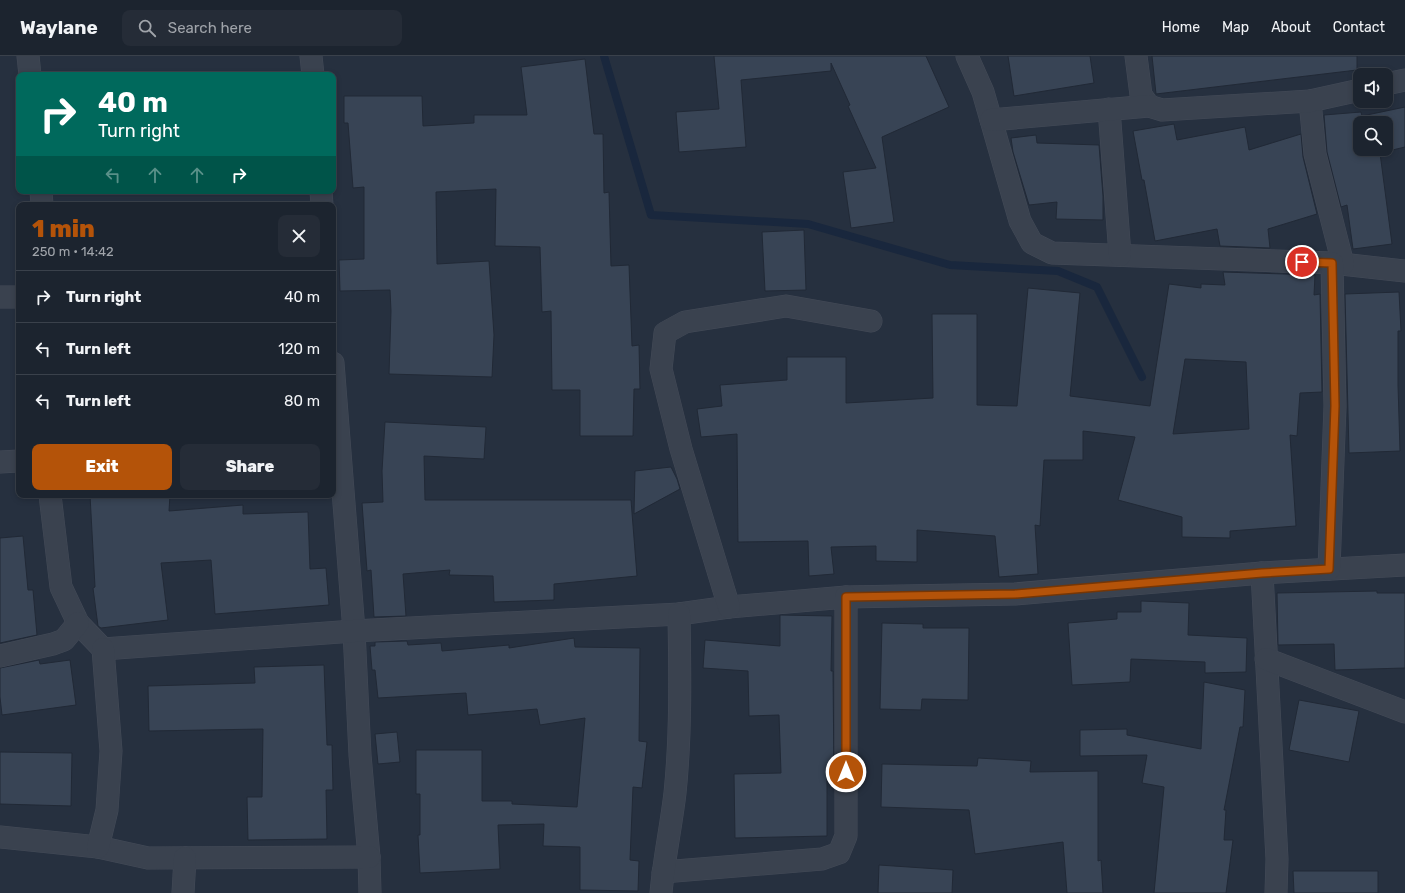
<!DOCTYPE html>
<meta charset="utf-8">
<style>
:root{--surface:#1c242f;--page:#252c37;--text:#f1f3f6;--muted:#a0a4aa;--line:#3a414b;--accent:#b45309}
body{margin:0;font-family:Rubik,sans-serif;background:var(--page);color:var(--text);height:100vh;display:flex;flex-direction:column;font-size:15px;white-space:nowrap}
*{box-sizing:border-box;margin:0}
p{font-size:13px;color:var(--muted)}
.icon{flex:none;width:22px;height:22px;fill:none;stroke:currentColor;stroke-width:2;stroke-linecap:round;stroke-linejoin:round}
.map{position:relative;flex:1;overflow:hidden}
.details{position:absolute;left:16px;top:146px;width:320px;height:296px;display:flex;flex-direction:column;background:var(--surface);border-radius:8px;box-shadow:0 2px 6px #0003,0 0 0 1px var(--line)}
.details>*{flex:none}
.guide{position:absolute;left:16px;top:16px;width:320px;height:122px;border-radius:8px;box-shadow:0 2px 6px #0003,0 0 0 1px var(--line);background:#00695c;color:#fff;overflow:hidden}
.fabs{position:absolute;left:1353px;top:12px;display:grid;gap:8px}
.fabs a{display:grid;place-items:center;width:40px;height:40px;border-radius:8px;background:var(--surface);box-shadow:0 2px 6px #0003,0 0 0 1px var(--line);font-size:20px}
.pin{position:absolute;display:grid;place-items:center;width:34px;height:34px;color:#fff;margin:-17px;border:2px solid #fff;border-radius:50%;box-shadow:0 1px 4px #0007}
.me{position:absolute;width:44px;margin:-22px;rotate:0deg;stroke-linejoin:round;filter:drop-shadow(0 0 3px #0008)}
.turn{display:flex;align-items:center;gap:14px;height:84px;padding:0 16px;font-size:18px}
.turn .icon{width:52px;height:52px;stroke-width:2.5}
.turn b{display:block;font-size:28px;line-height:34px}
.lanes{display:flex;align-items:center;height:38px;padding:0 16px;background:#0003;justify-content:center;gap:20px;direction:ltr}
.lanes .off{opacity:.35}
.round{display:grid;place-items:center;flex:none;width:42px;height:42px;border-radius:8px;background:var(--page)}
.summary{display:flex;align-items:center;justify-content:space-between;height:68px;padding:0 16px}
h1{font-size:24px;font-weight:800;line-height:30px;color:var(--accent)}
.cta{display:flex;gap:8px;margin-top:auto;padding:8px 16px}
.cta a{flex:1;height:46px;border-radius:8px;background:var(--accent);color:#fff;font-size:16px;font-weight:800;line-height:46px;text-align:center}
.cta a+a{background:var(--page);color:var(--text)}
ul{padding:0;list-style:none}
li{display:flex;align-items:center;gap:12px;height:52px;padding:0 16px;border-top:1px solid var(--line)}
li div{flex:1}
li b{display:block;font-size:15px}
li em{font-style:normal}
header{display:flex;align-items:center;gap:24px;box-sizing:border-box;height:56px;padding:0 20px;background:var(--surface);border-bottom:1px solid var(--line)}
header strong{font-size:19px}
nav{display:flex;gap:22px;margin-inline-start:auto;font-size:14px}
.search{width:280px;height:36px;background:var(--page);display:flex;align-items:center;gap:10px;box-sizing:border-box;padding:0 14px;border-radius:8px;color:var(--muted);font-size:15px}
.map>svg:first-child{display:block}
.lines{fill:none;stroke-linecap:round;stroke-linejoin:round}
.stream{stroke:#19273d;stroke-width:8}
.building{fill:#384455;stroke:#212936;fill-rule:evenodd}
.street-casing{stroke:#444b58;stroke-width:23}
.street{stroke:#3a424f;stroke-width:22}
.route-casing{stroke:#753606;stroke-width:10}
.route{stroke:#b45309;stroke-width:7}
</style>
<header>
<strong>Waylane</strong>
<div class="search"><svg class="icon" aria-label="search" viewBox="0 0 24 24"><circle cx="10" cy="10" r="6"/><path d="M15 15l6 6"/></svg>Search here</div>
<nav><a>Home</a><a>Map</a><a>About</a><a>Contact</a></nav>
</header>
<div class="map">
<svg width="1405" height="837" viewBox="0 0 1405 837">
<rect width="100%" height="100%" fill="#26303f"/>
<g class="lines">
<!-- stream -->
<path class="stream" d="M 604,0 L 651,159 L 808,168 L 950,209 L 1058,215 L 1097,231 L 1142,321"/>
</g>
<!-- building -->
<g class="building">
<path d="M 714,0 L 926,0 L 949,51 L 882,81 L 894,166 L 851,172 L 843,116 L 876,112 L 848,50 L 850,49 L 831,7 L 831,15 L 741,24 L 746,91 L 679,96 L 676,56 L 719,53 Z"/>
<path d="M 1008,0 L 1090,0 L 1094,27 L 1014,40 Z"/>
<path d="M 1152,0 L 1357,0 L 1357,14 L 1156,38 Z"/>
<path d="M 585,3 L 594,78 L 603,78 L 604,137 L 609,136 L 611,210 L 629,209 L 632,290 L 639,289 L 640,333 L 634,333 L 633,380 L 580,380 L 580,334 L 552,334 L 551,255 L 542,256 L 540,191 L 495,190 L 496,133 L 436,136 L 437,208 L 489,205 L 494,279 L 492,321 L 389,318 L 391,255 L 390,234 L 340,235 L 339,204 L 364,203 L 364,131 L 353,132 L 348,67 L 344,67 L 344,40 L 422,40 L 423,70 L 474,67 L 474,59 L 527,59 L 521,11 Z"/>
<path d="M 1405,51 L 1405,91 L 1380,97 L 1392,188 L 1353,193 L 1347,149 L 1341,151 L 1327,96 L 1324,59 L 1361,56 L 1362,60 ZM 1360,67 L 1386,67 L 1386,93 L 1360,93 Z"/>
<path d="M 1174,68 L 1177,84 L 1245,71 L 1249,94 L 1301,78 L 1303,101 L 1317,158 L 1268,173 L 1270,192 L 1220,190 L 1217,173 L 1155,185 L 1144,124 L 1142,124 L 1133,75 Z"/>
<path d="M 1036,79 L 1037,87 L 1099,89 L 1103,140 L 1103,164 L 1056,163 L 1057,146 L 1029,149 L 1013,96 L 1011,82 Z"/>
<path d="M 804,174 L 806,234 L 765,235 L 762,176 Z"/>
<path d="M 1223,216 L 1315,219 L 1314,239 L 1320,238 L 1322,336 L 1300,337 L 1297,380 L 1290,379 L 1296,470 L 1230,475 L 1230,482 L 1182,481 L 1182,461 L 1118,444 L 1135,381 L 1083,375 L 1083,404 L 1044,404 L 1040,470 L 1035,469 L 1038,518 L 999,521 L 995,480 L 917,474 L 917,506 L 876,505 L 876,490 L 831,491 L 834,518 L 809,520 L 808,485 L 738,486 L 737,378 L 701,381 L 697,353 L 722,350 L 720,329 L 787,324 L 787,301 L 846,301 L 846,347 L 933,342 L 932,258 L 977,258 L 977,349 L 1017,350 L 1028,232 L 1080,237 L 1070,340 L 1150,350 L 1169,228 L 1201,232 L 1201,228 L 1225,229 ZM 1185,303 L 1246,306 L 1249,373 L 1173,378 Z"/>
<path d="M 1399,236 L 1401,275 L 1398,275 L 1398,329 L 1400,395 L 1349,397 L 1345,238 Z"/>
<path d="M 385,366 L 486,371 L 484,403 L 424,400 L 425,444 L 631,444 L 637,520 L 554,528 L 554,544 L 494,546 L 493,520 L 449,519 L 450,514 L 403,518 L 406,560 L 374,561 L 371,514 L 367,515 L 362,447 L 383,446 L 382,415 Z"/>
<path d="M 671,411 L 677,423 L 680,433 L 634,458 L 635,415 Z"/>
<path d="M 90,439 L 170,439 L 169,455 L 243,449 L 243,458 L 308,456 L 310,513 L 326,512 L 329,549 L 215,558 L 211,504 L 161,507 L 168,564 L 101,572 L 98,570 L 93,532 L 95,531 Z"/>
<path d="M 23,480 L 28,534 L 33,534 L 37,579 L 0,587 L 0,482 Z"/>
<path d="M 1377,535 L 1377,537 L 1405,537 L 1405,612 L 1335,614 L 1334,588 L 1278,589 L 1277,537 Z"/>
<path d="M 1141,545 L 1189,547 L 1188,579 L 1247,582 L 1246,616 L 1205,617 L 1205,606 L 1131,603 L 1130,626 L 1072,629 L 1068,567 L 1117,563 L 1117,556 L 1141,556 Z"/>
<path d="M 780,559 L 832,560 L 831,615 L 833,615 L 834,719 L 827,719 L 827,780 L 735,782 L 734,718 L 781,717 L 779,659 L 749,660 L 748,615 L 703,612 L 705,584 L 780,590 Z"/>
<path d="M 882,567 L 923,568 L 923,572 L 969,572 L 968,644 L 922,643 L 921,654 L 880,653 Z"/>
<path d="M 574,582 L 575,591 L 640,592 L 639,685 L 647,686 L 642,732 L 633,731 L 630,804 L 639,805 L 638,835 L 580,834 L 580,791 L 543,790 L 544,768 L 498,769 L 500,813 L 420,817 L 418,779 L 420,779 L 420,738 L 416,738 L 416,694 L 482,694 L 482,745 L 512,745 L 512,748 L 577,751 L 585,662 L 540,669 L 537,653 L 468,659 L 466,637 L 378,642 L 375,614 L 372,614 L 370,590 L 375,590 L 375,586 L 407,585 L 408,589 L 441,587 L 442,595 L 509,589 L 509,592 Z"/>
<path d="M 39,604 L 40,608 L 70,604 L 76,649 L 2,659 L 0,641 L 0,612 Z"/>
<path d="M 324,609 L 327,689 L 332,689 L 333,734 L 326,734 L 327,783 L 248,784 L 247,741 L 262,741 L 263,673 L 149,675 L 148,630 L 255,627 L 254,611 Z"/>
<path d="M 1204,626 L 1245,634 L 1243,671 L 1240,671 L 1224,754 L 1226,754 L 1224,784 L 1233,784 L 1226,837 L 1154,837 L 1164,731 L 1142,727 L 1147,699 L 1080,700 L 1080,674 L 1127,673 L 1127,679 L 1201,693 Z"/>
<path d="M 1299,644 L 1359,655 L 1349,706 L 1289,694 Z"/>
<path d="M 397,676 L 400,706 L 378,708 L 375,678 Z"/>
<path d="M 0,696 L 72,697 L 71,750 L 0,748 Z"/>
<path d="M 978,702 L 1031,705 L 1030,716 L 1098,715 L 1098,805 L 1101,804 L 1103,837 L 1067,837 L 1063,786 L 975,798 L 969,754 L 881,751 L 882,708 L 977,710 Z"/>
<path d="M 879,809 L 953,814 L 952,837 L 878,837 Z"/>
<path d="M 1293,815 L 1378,815 L 1378,837 L 1294,837 Z"/>
</g>
<g class="lines">
<defs>
<g id="street">
<path d="M 28,0 L 30,19"/>
<path d="M 311,0 L 313,19"/>
<path d="M 967,0 L 983,36 L 1020,165 L 1032,187 L 1052,197 L 1332,207 L 1405,215"/>
<path d="M 1136,0 L 1141,39 L 1149,50"/>
<path d="M 1386,28 L 1405,24"/>
<path d="M 1310,45 L 1315,98 L 1343,208"/>
<path d="M 1109,53 L 1120,199"/>
<path d="M 991,64 L 1149,50 L 1162,54 L 1310,45 L 1360,34"/>
<path d="M 41,135 L 42,149"/>
<path d="M 321,135 L 322,149"/>
<path d="M 0,241 L 19,241"/>
<path d="M 333,307 L 354,575 L 360,699 L 369,801 L 370,837"/>
<path d="M 0,406 L 19,405"/>
<path d="M 50,439 L 61,531 L 78,567 L 103,593 L 354,575 L 679,558 L 729,551 L 846,541 L 1015,538 L 1262,517 L 1405,509"/>
<path d="M 1329,513 L 1335,350 L 1332,207"/>
<path d="M 1262,517 L 1277,803 L 1276,837"/>
<path d="M 729,551 L 681,393 L 661,313 L 665,277 L 685,266 L 786,250 L 871,265"/>
<path d="M 0,600 L 53,588 L 64,584 L 78,567"/>
<path d="M 1266,603 L 1405,656"/>
<path d="M 0,781 L 98,791 L 148,802 L 369,801"/>
<path d="M 98,791 L 107,754 L 111,695 L 103,593"/>
<path d="M 663,816 L 822,803 L 839,797 L 846,780 L 846,541"/>
<path d="M 183,837 L 185,802"/>
<path d="M 661,837 C 664,803 671,771 675,737 C 681,678 680,618 679,558"/>
</g>
</defs>
<!-- street casing -->
<use href="#street" class="street-casing"/>
<!-- street -->
<use href="#street" class="street"/>
</g>
<g class="lines">
<defs>
<path id="route" d="M 846,716 L 846,541 L 1015,538 L 1262,517 L 1329,513 L 1335,350 L 1332,207 L 1302,206"/>
</defs>
<!-- route casing -->
<use href="#route" class="route-casing"/>
<!-- route -->
<use href="#route" class="route"/>
</g>
</svg>
<div class="fabs">
<a><svg class="icon" aria-label="sound" viewBox="0 0 24 24"><path d="M4 9h4l5-4v14l-5-4H4zM17 9q2 3 0 6"/></svg></a>
<a><svg class="icon" aria-label="search" viewBox="0 0 24 24"><circle cx="10" cy="10" r="6"/><path d="M15 15l6 6"/></svg></a>
</div>
<div class="pin" style="left:1302px;top:206px;background:#d93025"><svg class="icon" aria-label="arrive" viewBox="0 0 24 24"><path d="M6 21V4h12l-3 4 3 4H6"/></svg></div>
<svg class="me" style="left:846px;top:716px" viewBox="-20 -20 40 40"><circle r="17" fill="#b45309" stroke="#fff" stroke-width="3"/><path d="M0-11L8 9 0 5-8 9z" fill="#fff"/></svg>
<div class="guide">
<div class="turn"><svg class="icon" aria-label="right" viewBox="0 0 24 24"><path d="M7 20v-9h11M14 6l5 5-5 5"/></svg><div><b>40 m</b>Turn right</div></div>
<div class="lanes"><svg class="icon off" aria-label="left" viewBox="0 0 24 24"><path d="M17 20v-9H6M10 6l-5 5 5 5"/></svg><svg class="icon off" aria-label="ahead" viewBox="0 0 24 24"><path d="M12 20V5M6 11l6-6 6 6"/></svg><svg class="icon off" aria-label="ahead" viewBox="0 0 24 24"><path d="M12 20V5M6 11l6-6 6 6"/></svg><svg class="icon" aria-label="right" viewBox="0 0 24 24"><path d="M7 20v-9h11M14 6l5 5-5 5"/></svg></div>
</div>
<section class="details">
<div class="summary"><div><h1>1 min</h1><p>250 m · 14:42</p></div><a class="round"><svg class="icon" aria-label="close" viewBox="0 0 24 24"><path d="M6 6l12 12M18 6L6 18"/></svg></a></div>
<ul>
<li><svg class="icon" aria-label="right" viewBox="0 0 24 24"><path d="M7 20v-9h11M14 6l5 5-5 5"/></svg><div><b>Turn right</b></div><em>40 m</em></li>
<li><svg class="icon" aria-label="left" viewBox="0 0 24 24"><path d="M17 20v-9H6M10 6l-5 5 5 5"/></svg><div><b>Turn left</b></div><em>120 m</em></li>
<li><svg class="icon" aria-label="left" viewBox="0 0 24 24"><path d="M17 20v-9H6M10 6l-5 5 5 5"/></svg><div><b>Turn left</b></div><em>80 m</em></li>
</ul>
<div class="cta"><a>Exit</a><a>Share</a></div>
</section>
</div>
